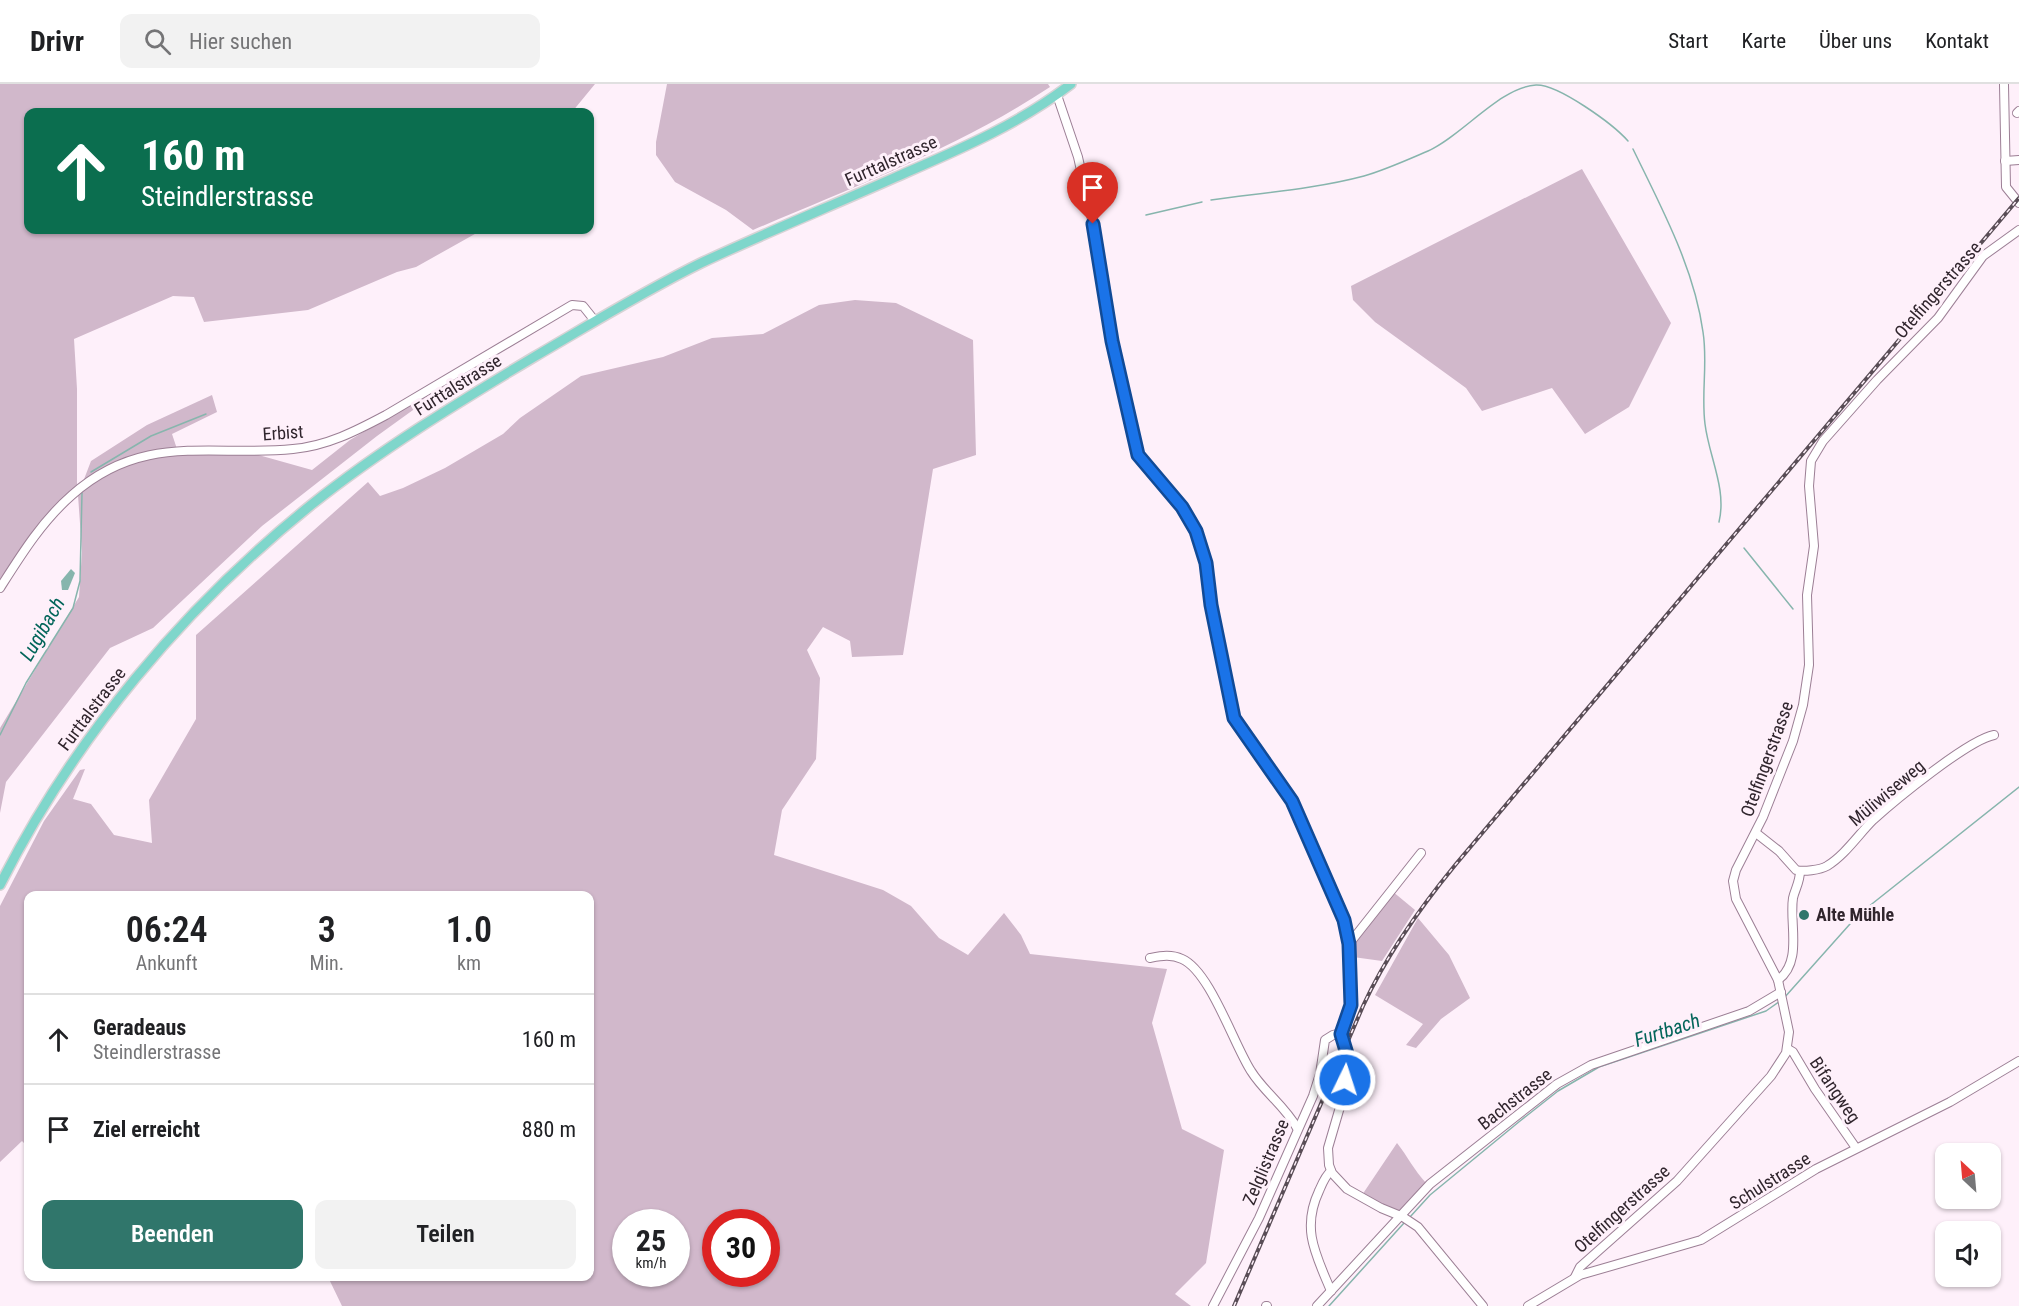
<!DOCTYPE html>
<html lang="de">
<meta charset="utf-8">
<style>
:root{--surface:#fff;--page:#f2f2f2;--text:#202124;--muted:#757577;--line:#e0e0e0;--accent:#30766b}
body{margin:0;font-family:"Roboto Condensed",sans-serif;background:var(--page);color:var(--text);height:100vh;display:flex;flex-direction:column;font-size:22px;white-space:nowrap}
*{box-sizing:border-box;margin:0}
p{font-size:20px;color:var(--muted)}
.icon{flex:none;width:33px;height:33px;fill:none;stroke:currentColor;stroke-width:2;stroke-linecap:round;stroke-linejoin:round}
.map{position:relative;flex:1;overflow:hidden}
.side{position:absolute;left:24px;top:807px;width:570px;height:390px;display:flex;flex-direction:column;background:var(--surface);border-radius:12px;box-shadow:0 2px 4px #0004}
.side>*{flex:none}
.top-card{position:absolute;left:24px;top:24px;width:570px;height:126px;border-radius:12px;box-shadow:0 2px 4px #0004;background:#0b6e4f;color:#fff;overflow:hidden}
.needle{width:39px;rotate:334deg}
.controls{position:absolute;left:1935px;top:1059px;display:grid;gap:12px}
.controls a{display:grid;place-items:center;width:66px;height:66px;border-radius:12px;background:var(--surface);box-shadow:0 2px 4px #0004;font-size:30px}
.speed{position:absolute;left:612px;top:1125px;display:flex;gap:12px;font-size:30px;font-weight:700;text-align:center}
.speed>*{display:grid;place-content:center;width:78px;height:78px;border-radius:50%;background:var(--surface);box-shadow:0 2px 4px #0004;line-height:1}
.speed small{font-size:15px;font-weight:400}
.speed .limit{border:9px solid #d22;background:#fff;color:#111}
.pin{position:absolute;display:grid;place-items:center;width:51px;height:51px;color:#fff;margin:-62px -26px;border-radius:50% 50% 50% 0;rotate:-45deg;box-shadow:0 0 6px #0007}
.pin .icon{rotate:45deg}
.me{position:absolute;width:66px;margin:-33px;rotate:4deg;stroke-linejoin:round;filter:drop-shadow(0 0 4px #0008)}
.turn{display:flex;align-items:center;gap:21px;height:126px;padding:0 18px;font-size:27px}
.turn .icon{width:78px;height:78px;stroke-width:2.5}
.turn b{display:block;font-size:42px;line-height:51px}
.eta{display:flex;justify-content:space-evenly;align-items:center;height:102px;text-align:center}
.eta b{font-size:36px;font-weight:600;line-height:42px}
.primary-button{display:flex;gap:12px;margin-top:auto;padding:12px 18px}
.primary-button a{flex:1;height:69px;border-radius:12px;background:var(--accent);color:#fff;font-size:24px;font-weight:600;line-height:69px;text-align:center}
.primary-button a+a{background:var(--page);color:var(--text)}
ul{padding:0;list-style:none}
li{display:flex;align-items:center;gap:18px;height:90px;padding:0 18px;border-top:2px solid var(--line)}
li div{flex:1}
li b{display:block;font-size:22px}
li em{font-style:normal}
header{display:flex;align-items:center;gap:36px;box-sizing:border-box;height:84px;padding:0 30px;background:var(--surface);border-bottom:2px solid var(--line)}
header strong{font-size:28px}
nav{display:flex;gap:33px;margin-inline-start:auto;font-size:21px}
.search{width:420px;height:54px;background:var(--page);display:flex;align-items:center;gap:15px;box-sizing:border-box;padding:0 21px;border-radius:12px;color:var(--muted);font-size:22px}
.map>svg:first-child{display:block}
.green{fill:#d1b8cb;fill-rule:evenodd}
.water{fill:#87b5ad}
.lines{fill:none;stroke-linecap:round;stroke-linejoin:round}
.stream{stroke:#87b5ad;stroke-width:1.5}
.minor-casing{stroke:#9c7f95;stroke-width:10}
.major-casing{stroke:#d6d3d5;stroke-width:12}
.minor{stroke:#fff;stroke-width:8}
.major{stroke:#7fd6cb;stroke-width:9}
.rail-casing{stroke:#594d56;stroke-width:4}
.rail{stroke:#fef0fa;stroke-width:1.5;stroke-dasharray:4.5;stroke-linecap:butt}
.route-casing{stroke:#114b97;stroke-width:15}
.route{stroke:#1a73e8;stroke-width:10}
.poi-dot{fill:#30766b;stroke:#fef0fa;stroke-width:2}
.labels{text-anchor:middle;stroke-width:6;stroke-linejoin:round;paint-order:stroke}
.street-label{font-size:18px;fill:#30252d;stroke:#fef0fa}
.poi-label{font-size:18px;font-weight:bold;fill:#30252d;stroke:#fef0fa;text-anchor:start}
.water-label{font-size:20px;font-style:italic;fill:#03655a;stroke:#fef0fa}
</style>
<header>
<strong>Drivr</strong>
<div class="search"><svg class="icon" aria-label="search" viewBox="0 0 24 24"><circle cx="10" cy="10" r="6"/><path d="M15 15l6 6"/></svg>Hier suchen</div>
<nav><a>Start</a><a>Karte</a><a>Über uns</a><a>Kontakt</a></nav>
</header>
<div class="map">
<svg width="2019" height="1222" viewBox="0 0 2019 1222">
<rect width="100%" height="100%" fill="#fef0fa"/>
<!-- green -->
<g class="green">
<path d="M 0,0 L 595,0 L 572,28 L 549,28 L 541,24 L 535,28 L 28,28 L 28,146 L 482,146 L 416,183 L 397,188 L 308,226 L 204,238 L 194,213 L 173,212 L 74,255 L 77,305 L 77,401 L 44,436 L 0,499 Z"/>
<path d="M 667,0 L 1048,0 L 1050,3 C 958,64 854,103 753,146 L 726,126 L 675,98 L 656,71 L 656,58 Z"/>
<path d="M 1582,85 L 1671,239 L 1629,323 L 1585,350 L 1552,304 L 1482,327 L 1466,304 L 1375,238 L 1353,216 L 1351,202 Z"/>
<path d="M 855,216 L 896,219 L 973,256 L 976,371 L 933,385 L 903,571 L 852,573 L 850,557 L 823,543 L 807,566 L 820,594 L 816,675 L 782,726 L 774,771 L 883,806 L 911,822 L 939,854 L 968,871 L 1004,829 L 1021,851 L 1030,870 L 1167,885 L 1152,939 L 1182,1045 L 1224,1066 L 1206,1179 L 1175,1210 L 1191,1222 L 342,1222 L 328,1193 L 590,1192 L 590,812 L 28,812 L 28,1063 L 22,1057 L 0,1078 L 0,822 L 44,737 L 80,686 L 85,685 L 73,715 L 91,720 L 114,751 L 152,759 L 149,716 L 196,635 L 196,551 L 368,398 L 380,412 L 403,404 L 445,384 L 503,350 L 520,334 L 581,292 L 663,273 L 712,254 L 763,250 L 819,221 ZM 626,1138 L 676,1138 L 676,1190 L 626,1190 ZM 716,1138 L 766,1138 L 766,1190 L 716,1190 Z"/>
<path d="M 474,282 L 377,352 L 262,442 L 153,544 L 110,564 L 6,698 L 0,729 L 0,644 L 79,513 L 82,468 L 78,411 L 91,377 L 147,341 L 212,311 L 217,328 L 172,350 L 178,368 L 248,368 L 312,386 L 350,356 Z"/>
<path d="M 1392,807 L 1415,826 L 1382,877 L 1353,873 L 1354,861 Z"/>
<path d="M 1418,834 L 1449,871 L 1470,914 L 1441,935 L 1416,964 L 1406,961 L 1423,940 L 1375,911 Z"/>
<path d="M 1397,1059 C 1408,1073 1414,1086 1426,1099 L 1401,1128 L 1362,1111 Z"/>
</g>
<!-- water -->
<path class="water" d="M 71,485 L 75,489 L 68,506 L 62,506 L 61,497 Z"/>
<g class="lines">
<!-- stream -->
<g class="stream">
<path d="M 1633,65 C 1661,123 1694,183 1703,248 C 1708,279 1701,309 1705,340 C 1709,373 1727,405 1719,438"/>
<path d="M 1211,116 C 1261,109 1315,105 1364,92 C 1385,86 1407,76 1428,67 C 1462,52 1500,3 1536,1 C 1558,0 1613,40 1628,57"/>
<path d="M 1146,131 L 1202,118"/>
<path d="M 91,388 L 151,352 L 206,330"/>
<path d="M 1744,464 L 1793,525"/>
<path d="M 0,651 L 26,599 L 73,524 L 80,497 L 82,409"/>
<path d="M 1784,914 L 1858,831 L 2019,703"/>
<path d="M 1410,1133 L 1430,1111 L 1520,1037 L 1558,1007 L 1599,983 L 1766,927 L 1780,917"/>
<path d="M 1329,1222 L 1404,1139"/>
</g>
<defs>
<g id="minor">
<path d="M 2004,1 L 2006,103 L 2019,119"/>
<path d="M 1057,11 L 1078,73 L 1093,140 L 1112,257 L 1134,360 L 1138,371 L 1182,423 L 1196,447 L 1206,479 L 1211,521 L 1234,634 L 1292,717 L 1344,835 L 1349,860"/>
<path d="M 2017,29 L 2019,27"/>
<path d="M 2005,77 L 2019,76"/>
<path d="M 0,504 C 21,471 42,437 72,411 C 143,348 210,373 293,365 C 327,362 356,347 386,331 L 572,221 L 583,222 L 595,237"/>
<path d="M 1756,749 L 1779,767 L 1796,786 C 1803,788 1820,786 1827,782 C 1845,771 1858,751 1873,736 C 1894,717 1968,656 1994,651"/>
<path d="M 1421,769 L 1349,860 L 1351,921 L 1341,949 L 1347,976 L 1340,1023 L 1328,1064 L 1329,1081 L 1332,1089 L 1347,1105 L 1381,1124 L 1403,1133 L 1418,1143 L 1483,1222"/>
<path d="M 1150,874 C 1161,872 1171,870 1182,875 C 1210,887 1234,961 1251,987 C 1264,1008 1285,1022 1297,1044"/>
<path d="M 1778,896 C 1803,878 1789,839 1793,814 C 1795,805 1800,798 1800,787"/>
<path d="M 1788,965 L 1793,968 L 1815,1005 L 1856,1064"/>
<path d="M 1575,1193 L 1580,1183 L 1677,1097 L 1771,992 L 1786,969 L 1789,948 L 1778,896 L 1736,815 L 1733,797 L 1736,786 L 1763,733 L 1793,657 L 1803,621 L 1809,581 L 1807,511 L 1814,462 L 1809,402 L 1811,377 L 1823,357 L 1877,296 L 1938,234 L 1983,172 L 2019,146"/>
<path d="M 1331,1207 C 1316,1171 1301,1145 1319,1107 C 1322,1100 1325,1092 1331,1087"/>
<path d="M 1213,1222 L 1259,1134 L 1313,1012 L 1320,990 L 1325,956 L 1333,951 L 1341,949"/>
<path d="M 1266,1222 L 1267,1222"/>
<path d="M 1317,1222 L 1430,1100 L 1557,1000 L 1591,981 L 1749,927 L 1781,908"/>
<path d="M 1528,1222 L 1580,1191 L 1701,1156 L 1816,1085 L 1950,1018 L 2019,977"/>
</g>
<path id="major" d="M 0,801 C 74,654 183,524 311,421 C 380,366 457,319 534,273 C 589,241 644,207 701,179 C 765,149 831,122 896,93 C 958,66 1018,41 1071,0"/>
</defs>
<!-- minor casing -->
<use href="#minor" class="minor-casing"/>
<!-- major casing -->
<use href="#major" class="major-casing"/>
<!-- minor -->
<use href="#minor" class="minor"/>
<!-- major -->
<use href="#major" class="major"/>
<defs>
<path id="rail" d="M 1234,1222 L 1363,922 C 1387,870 1419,825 1456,780 L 2019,114"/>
</defs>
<!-- rail casing -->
<use href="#rail" class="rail-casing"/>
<!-- rail -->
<use href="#rail" class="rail"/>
</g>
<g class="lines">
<defs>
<path id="route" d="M 1093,140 L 1112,257 L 1138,371 L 1182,423 L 1196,447 L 1206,479 L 1211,521 L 1234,634 L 1292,717 L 1344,836 L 1349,860 L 1351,921 L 1341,950 L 1347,970 L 1345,996"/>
</defs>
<!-- route casing -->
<use href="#route" class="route-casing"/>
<!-- route -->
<use href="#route" class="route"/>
</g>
<!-- markers -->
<circle class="poi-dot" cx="1804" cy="831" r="6"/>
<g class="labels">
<!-- street labels -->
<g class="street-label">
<text transform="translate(891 77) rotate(-24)" y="6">Furttalstrasse</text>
<text transform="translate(1938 206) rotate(-49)" y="6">Otelfingerstrasse</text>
<text transform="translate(458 301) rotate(-32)" y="6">Furttalstrasse</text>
<text transform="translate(283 349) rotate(-4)" y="6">Erbist</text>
<text transform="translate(92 625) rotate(-53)" y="6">Furttalstrasse</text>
<text transform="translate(1767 675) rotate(-70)" y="6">Otelfingerstrasse</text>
<text transform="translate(1887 709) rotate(-40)" y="6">Müliwiseweg</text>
<text transform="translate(1835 1006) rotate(56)" y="6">Bifangweg</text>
<text transform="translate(1515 1015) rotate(-38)" y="6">Bachstrasse</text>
<text transform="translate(1266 1078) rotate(-67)" y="6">Zelglistrasse</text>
<text transform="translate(1770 1097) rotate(-32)" y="6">Schulstrasse</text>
<text transform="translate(1622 1125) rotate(-42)" y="6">Otelfingerstrasse</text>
</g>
<!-- poi labels -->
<g class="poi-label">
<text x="1816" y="837">Alte Mühle</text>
</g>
<!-- water labels -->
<g class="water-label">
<text transform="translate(42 545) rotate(-60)" y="7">Lugibach</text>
<text transform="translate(1667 946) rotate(-18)" y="7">Furtbach</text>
</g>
</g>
</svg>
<div class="controls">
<a><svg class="needle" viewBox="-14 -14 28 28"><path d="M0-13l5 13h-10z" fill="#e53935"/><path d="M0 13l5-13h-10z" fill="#757577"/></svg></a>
<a><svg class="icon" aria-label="sound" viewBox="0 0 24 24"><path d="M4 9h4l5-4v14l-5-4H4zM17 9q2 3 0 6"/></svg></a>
</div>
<div class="speed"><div>25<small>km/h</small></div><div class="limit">30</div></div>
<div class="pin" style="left:1093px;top:140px;background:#d93025"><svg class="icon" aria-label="arrive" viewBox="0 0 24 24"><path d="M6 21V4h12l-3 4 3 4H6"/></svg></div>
<svg class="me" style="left:1345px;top:996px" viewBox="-20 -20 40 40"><circle r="17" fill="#1a73e8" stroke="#fff" stroke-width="3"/><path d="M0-11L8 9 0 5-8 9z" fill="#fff"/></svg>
<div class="top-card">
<div class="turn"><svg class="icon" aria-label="ahead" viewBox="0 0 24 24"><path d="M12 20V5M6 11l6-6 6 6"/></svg><div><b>160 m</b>Steindlerstrasse</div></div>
</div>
<section class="side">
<div class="eta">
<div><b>06:24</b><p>Ankunft</p></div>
<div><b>3</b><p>Min.</p></div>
<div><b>1.0</b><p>km</p></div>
</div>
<ul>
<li><svg class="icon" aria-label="ahead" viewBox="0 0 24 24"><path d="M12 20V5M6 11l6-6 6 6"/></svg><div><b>Geradeaus</b><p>Steindlerstrasse</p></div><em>160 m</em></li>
<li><svg class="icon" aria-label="arrive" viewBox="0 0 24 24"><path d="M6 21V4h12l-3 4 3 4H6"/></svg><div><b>Ziel erreicht</b></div><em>880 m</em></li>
</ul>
<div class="primary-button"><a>Beenden</a><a>Teilen</a></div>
</section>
</div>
